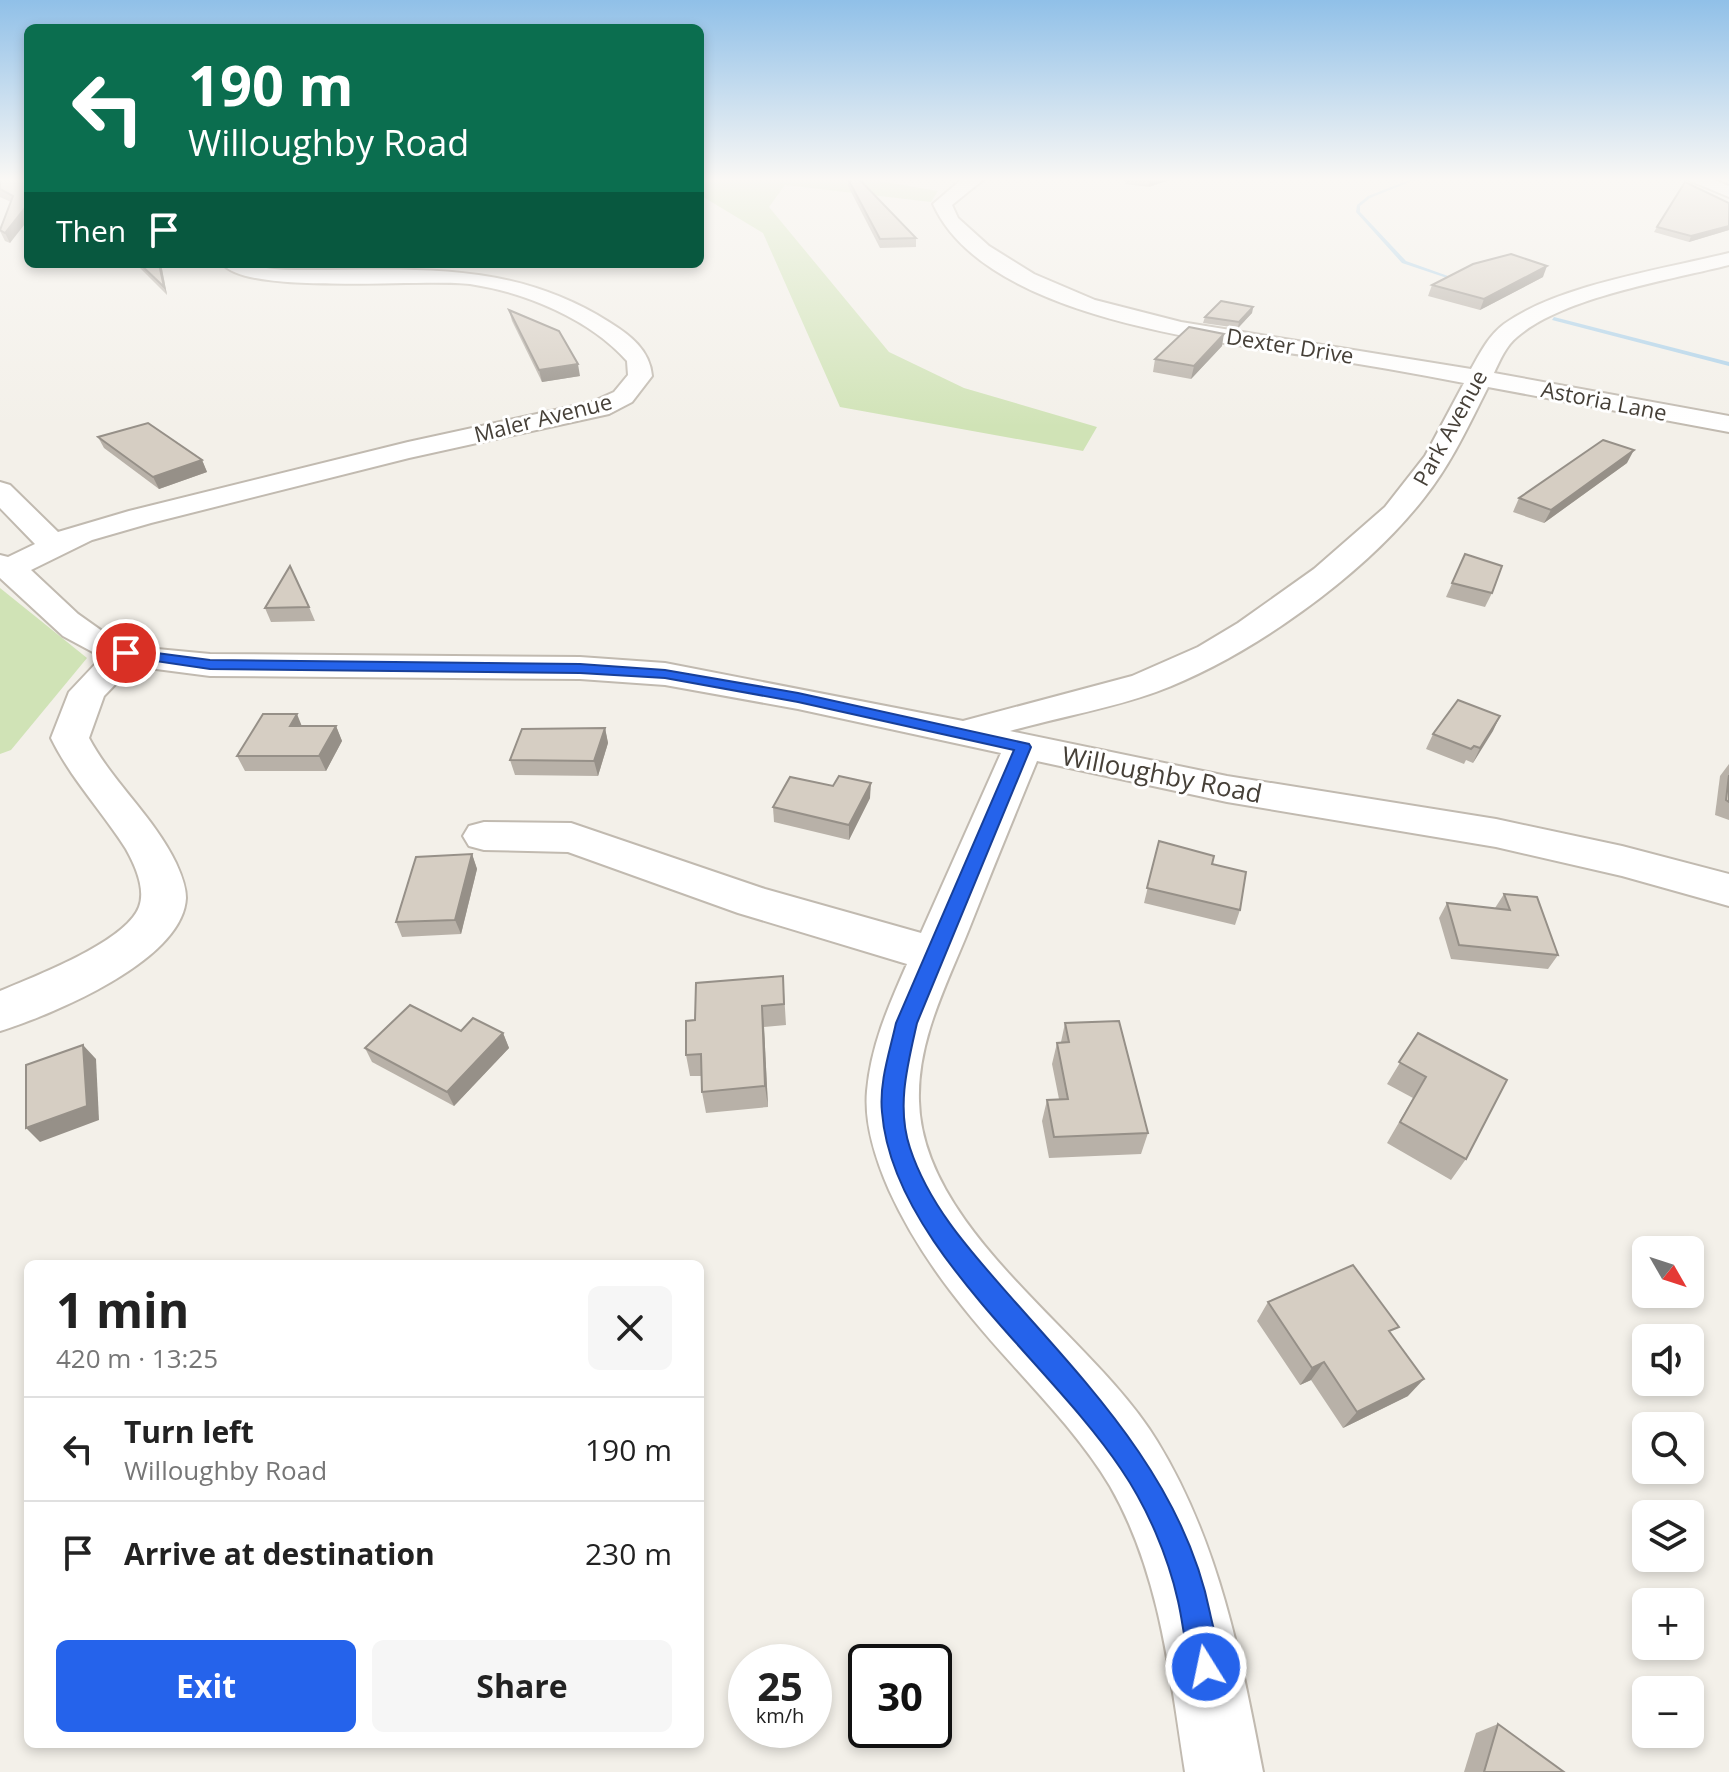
<!DOCTYPE html>
<meta charset="utf-8">
<style>
:root{--surface:#fff;--page:#f6f6f6;--text:#222;--muted:#767676;--line:#e0e0e0;--accent:#2563eb}
body{margin:0;font-family:"Open Sans",sans-serif;background:var(--page);color:var(--text);height:100vh;display:flex;flex-direction:column;font-size:30px;white-space:nowrap}
*{box-sizing:border-box;margin:0}
p{font-size:26px;color:var(--muted)}
.icon{flex:none;width:44px;height:44px;fill:none;stroke:currentColor;stroke-width:2;stroke-linecap:round;stroke-linejoin:round}
.map{position:relative;flex:1;overflow:hidden}
.drawer{position:absolute;left:24px;top:1260px;width:680px;height:488px;display:flex;flex-direction:column;background:var(--surface);border-radius:12px;box-shadow:0 4px 12px #0003}
.drawer>*{flex:none}
.top-card{position:absolute;left:24px;top:24px;width:680px;height:244px;border-radius:12px;box-shadow:0 4px 12px #0003;background:#0b6e4f;color:#fff;overflow:hidden}
.needle{width:52px;rotate:129deg}
.fabs{position:absolute;left:1632px;top:1236px;display:grid;gap:16px}
.fabs a{display:grid;place-items:center;width:72px;height:72px;border-radius:12px;background:var(--surface);box-shadow:0 4px 12px #0003;font-size:40px}
.speed{position:absolute;left:728px;top:1644px;display:flex;gap:16px;font-size:40px;font-weight:700;text-align:center}
.speed>*{display:grid;place-content:center;width:104px;height:104px;border-radius:50%;background:var(--surface);box-shadow:0 4px 12px #0003;line-height:1}
.speed small{font-size:20px;font-weight:400}
.speed .limit{border:4px solid #111;border-radius:12px;background:#fff;color:#111}
.pin{position:absolute;display:grid;place-items:center;width:68px;height:68px;color:#fff;margin:-34px;border:4px solid #fff;border-radius:50%;box-shadow:0 2px 8px #0007}
.me{position:absolute;width:88px;margin:-44px;rotate:350deg;stroke-linejoin:round;filter:drop-shadow(0 0 6px #0008)}
.turn{display:flex;align-items:center;gap:28px;height:168px;padding:0 32px;font-size:36px}
.turn .icon{width:104px;height:104px;stroke-width:2.5}
.turn b{display:block;font-size:56px;line-height:68px}
.then{display:flex;align-items:center;height:76px;padding:0 32px;background:#0003;gap:16px;font-size:30px}
.round{display:grid;place-items:center;flex:none;width:84px;height:84px;border-radius:12px;background:var(--page)}
.summary{display:flex;align-items:center;justify-content:space-between;height:136px;padding:0 32px}
h1{font-size:48px;font-weight:700;line-height:60px}
.button{display:flex;gap:16px;margin-top:auto;padding:16px 32px}
.button a{flex:1;height:92px;border-radius:12px;background:var(--accent);color:#fff;font-size:32px;font-weight:700;line-height:92px;text-align:center}
.button a+a{background:var(--page);color:var(--text)}
ul{padding:0;list-style:none}
li{display:flex;align-items:center;gap:24px;height:104px;padding:0 32px;border-top:2px solid var(--line)}
li div{flex:1}
li b{display:block;font-size:30px}
li em{font-style:normal}
.map>svg:first-child{display:block}
.green{fill:#d0e3b6}
.lines{fill:none;stroke-linecap:round;stroke-linejoin:round}
.stream{fill:#acd1e9;fill-rule:evenodd}
.minor-casing{stroke:#c1bab0;stroke-width:4}
.minor{fill:#fff;fill-rule:evenodd}
.wall{fill:#b8b1a8}
.shaded-wall{fill:#969088}
.building{fill:#d6cec3;stroke:#969088;stroke-width:2}
.route{fill:#2563eb;stroke:#184099;stroke-width:2}
.labels{text-anchor:middle;stroke-width:6;stroke-linejoin:round;paint-order:stroke}
.far-street-label{font-size:22px;fill:#464038;stroke:#fff}
.street-label{font-size:26px;fill:#464038;stroke:#fff}
</style>
<div class="map">
<svg width="1729" height="1772" viewBox="0 0 1729 1772">
<rect width="100%" height="100%" fill="#f3f0e9"/>
<!-- green -->
<g class="green">
<path d="M 700,179 L 868,179 L 938,191 L 931,202 L 785,185 L 769,207 L 889,352 L 964,388 L 1097,427 L 1083,451 L 840,407 L 763,233 L 700,195 Z"/>
<path d="M 0,588 L 87,658 L 11,750 L 0,754 Z"/>
</g>
<g class="lines">
<!-- stream -->
<g class="stream">
<path d="M 1412,179 L 1417,179 L 1370,198 L 1360,206 L 1360,212 L 1406,261 L 1462,281 L 1462,283 L 1402,263 L 1356,212 L 1357,205 L 1368,196 Z"/>
<path d="M 1554,317 L 1729,362 L 1729,366 L 1552,320 Z"/>
</g>
<defs>
<g id="minor">
<path d="M 962,179 L 984,179 L 952,205 L 958,218 L 989,246 L 1034,274 L 1095,300 L 1181,322 L 1471,369 C 1480,353 1489,335 1504,324 C 1558,285 1664,269 1729,253 L 1729,265 C 1670,280 1563,297 1517,337 C 1506,346 1500,360 1494,373 L 1729,416 L 1729,432 L 1488,387 C 1469,425 1451,464 1424,498 C 1363,576 1250,657 1156,692 C 1109,709 1059,717 1010,731 L 1227,776 L 1496,819 L 1622,846 L 1729,874 L 1729,906 L 1622,876 L 1496,847 L 1227,802 L 1037,761 C 1014,817 991,873 969,929 C 947,984 917,1040 919,1101 C 922,1232 1093,1335 1157,1441 C 1219,1542 1241,1657 1263,1772 L 1185,1772 C 1170,1675 1160,1573 1110,1486 C 1083,1441 1046,1402 1011,1363 C 963,1310 919,1256 889,1190 C 876,1160 864,1125 867,1091 C 871,1045 889,1005 907,964 L 738,913 L 568,852 L 484,850 L 469,846 L 463,836 L 469,826 L 484,822 L 571,823 L 765,889 L 921,933 L 1001,753 L 798,709 L 665,685 L 580,679 L 210,676 L 133,666 L 104,696 L 89,738 C 113,783 154,817 176,863 C 181,874 186,886 186,898 C 183,961 51,1015 0,1031 L 0,991 C 33,977 126,942 139,907 C 146,889 135,865 126,849 C 102,811 71,779 51,738 L 69,692 L 102,657 L 63,636 L 0,578 L 0,555 L 8,557 L 35,544 L 0,508 L 0,482 L 10,485 L 58,532 L 129,511 L 408,442 L 592,402 L 614,392 L 628,375 L 627,361 C 590,319 524,292 470,284 C 422,278 248,296 223,264 C 247,264 270,270 295,270 C 408,271 508,258 609,322 C 630,335 650,350 652,376 L 632,402 L 609,414 L 409,458 L 151,523 L 92,540 L 31,570 L 78,614 L 102,631 L 131,644 L 157,649 L 210,654 L 580,657 L 665,663 L 963,721 L 1132,676 L 1198,647 L 1238,623 L 1314,569 L 1385,507 L 1425,456 L 1464,383 C 1413,373 1361,364 1309,356 C 1202,340 983,315 933,204 Z"/>
<path d="M 1686,179 L 1711,179 L 1729,186 L 1729,197 Z"/>
</g>
</defs>
<!-- minor casing -->
<use href="#minor" class="minor-casing"/>
<!-- minor -->
<use href="#minor" class="minor"/>
</g>
<!-- wall -->
<g class="wall">
<path d="M 0,179 L 28,179 L 10,243 L 5,241 L 0,231 L 11,202 L 0,197 Z"/>
<path d="M 848,179 L 916,238 L 916,247 L 880,248 L 848,186 Z"/>
<path d="M 1126,179 L 1172,179 L 1149,187 L 1125,184 Z"/>
<path d="M 1729,203 L 1729,230 L 1689,242 L 1654,232 L 1657,227 Z"/>
<path d="M 136,264 L 161,264 L 167,295 Z"/>
<path d="M 1543,277 L 1480,310 L 1428,296 L 1432,285 Z"/>
<path d="M 1253,307 L 1252,313 L 1238,328 L 1203,323 L 1205,317 Z"/>
<path d="M 509,310 L 580,376 L 542,382 L 512,321 Z"/>
<path d="M 1222,346 L 1191,379 L 1153,372 L 1155,359 Z"/>
<path d="M 98,437 L 202,460 L 207,472 L 159,489 L 104,448 Z"/>
<path d="M 1627,463 L 1544,523 L 1513,512 L 1519,498 Z"/>
<path d="M 1465,554 L 1492,593 L 1485,607 L 1446,597 Z"/>
<path d="M 309,607 L 315,621 L 271,622 L 265,608 Z"/>
<path d="M 1500,716 L 1473,763 L 1466,760 L 1464,764 L 1426,749 L 1433,734 Z"/>
<path d="M 302,726 L 336,726 L 342,741 L 326,771 L 245,771 L 237,756 Z"/>
<path d="M 605,728 L 608,743 L 598,776 L 515,775 L 510,760 Z"/>
<path d="M 1729,764 L 1729,820 L 1715,815 L 1720,776 Z"/>
<path d="M 870,798 L 849,840 L 774,822 L 773,807 Z"/>
<path d="M 1159,841 L 1212,864 L 1240,910 L 1235,925 L 1144,903 Z"/>
<path d="M 472,854 L 477,869 L 461,934 L 402,937 L 396,922 Z"/>
<path d="M 1504,894 L 1558,955 L 1548,969 L 1451,959 L 1439,918 L 1447,903 L 1495,908 Z"/>
<path d="M 783,976 L 786,1025 L 764,1027 L 768,1107 L 706,1113 L 702,1092 L 702,1076 L 690,1076 L 686,1055 L 695,1020 Z"/>
<path d="M 1065,1023 L 1148,1133 L 1141,1154 L 1049,1158 L 1042,1121 L 1047,1100 L 1059,1099 L 1052,1064 L 1057,1043 L 1061,1042 Z"/>
<path d="M 461,1031 L 503,1033 L 509,1048 L 454,1106 L 372,1062 L 365,1048 Z"/>
<path d="M 1418,1033 L 1466,1159 L 1451,1180 L 1387,1143 L 1413,1098 L 1387,1084 Z"/>
<path d="M 1268,1302 L 1392,1336 L 1408,1396 L 1343,1428 L 1311,1380 L 1300,1385 L 1257,1321 Z"/>
<path d="M 1498,1724 L 1564,1772 L 1464,1772 L 1476,1733 Z"/>
</g>
<!-- shaded-wall -->
<g class="shaded-wall">
<path d="M 1156,179 L 1172,179 L 1149,187 L 1150,181 Z"/>
<path d="M 28,204 L 28,220 L 10,243 L 5,233 Z"/>
<path d="M 1729,226 L 1729,230 L 1689,242 L 1691,236 Z"/>
<path d="M 159,264 L 161,264 L 167,295 L 164,287 Z"/>
<path d="M 1547,266 L 1543,277 L 1480,310 L 1484,299 Z"/>
<path d="M 1253,307 L 1252,313 L 1238,328 L 1239,322 Z"/>
<path d="M 1224,334 L 1222,346 L 1191,379 L 1194,366 Z"/>
<path d="M 578,364 L 580,376 L 542,382 L 539,370 Z"/>
<path d="M 1634,450 L 1627,463 L 1544,523 L 1551,510 Z"/>
<path d="M 202,460 L 207,472 L 159,489 L 153,477 Z"/>
<path d="M 297,714 L 303,729 L 290,726 Z"/>
<path d="M 1500,716 L 1493,731 L 1473,763 L 1480,748 Z"/>
<path d="M 336,726 L 342,741 L 326,771 L 319,756 Z"/>
<path d="M 605,728 L 608,743 L 598,776 L 594,761 Z"/>
<path d="M 871,783 L 870,798 L 849,840 L 849,825 Z"/>
<path d="M 472,854 L 477,869 L 461,934 L 455,920 Z"/>
<path d="M 762,1006 L 764,1027 L 768,1107 L 765,1086 Z"/>
<path d="M 503,1033 L 509,1048 L 454,1106 L 447,1092 Z"/>
<path d="M 83,1045 L 96,1059 L 99,1120 L 40,1142 L 26,1128 Z"/>
<path d="M 1324,1362 L 1311,1380 L 1300,1385 L 1312,1368 Z"/>
<path d="M 1424,1379 L 1408,1396 L 1343,1428 L 1357,1412 Z"/>
</g>
<!-- building -->
<g class="building">
<path d="M 0,179 L 28,179 L 28,204 L 5,233 L 0,230 L 13,196 L 0,189 Z"/>
<path d="M 848,179 L 859,179 L 916,238 L 880,239 Z"/>
<path d="M 1685,182 L 1729,203 L 1729,226 L 1691,236 L 1657,227 Z"/>
<path d="M 1511,254 L 1547,266 L 1484,299 L 1432,285 L 1473,264 Z"/>
<path d="M 140,264 L 159,264 L 164,287 Z"/>
<path d="M 1221,301 L 1253,307 L 1239,322 L 1205,317 Z"/>
<path d="M 509,310 L 559,331 L 578,364 L 539,370 Z"/>
<path d="M 1189,327 L 1224,334 L 1194,366 L 1155,359 Z"/>
<path d="M 148,423 L 202,460 L 153,477 L 98,437 Z"/>
<path d="M 1603,440 L 1634,450 L 1551,510 L 1519,498 Z"/>
<path d="M 1465,554 L 1502,566 L 1492,593 L 1452,583 Z"/>
<path d="M 290,566 L 309,607 L 265,608 Z"/>
<path d="M 1458,700 L 1500,716 L 1480,748 L 1474,746 L 1471,749 L 1433,734 Z"/>
<path d="M 263,714 L 297,714 L 290,726 L 336,726 L 319,756 L 237,756 Z"/>
<path d="M 605,728 L 594,761 L 510,760 L 522,729 Z"/>
<path d="M 1729,775 L 1729,802 L 1726,800 Z"/>
<path d="M 839,776 L 871,783 L 849,825 L 773,807 L 790,777 L 833,786 Z"/>
<path d="M 1159,841 L 1214,856 L 1212,864 L 1246,872 L 1240,910 L 1147,888 Z"/>
<path d="M 472,854 L 455,920 L 396,922 L 416,857 Z"/>
<path d="M 1504,894 L 1537,897 L 1558,955 L 1459,945 L 1447,903 L 1510,910 Z"/>
<path d="M 783,976 L 784,1004 L 762,1006 L 765,1086 L 702,1092 L 701,1054 L 686,1055 L 686,1021 L 695,1020 L 696,983 Z"/>
<path d="M 410,1005 L 461,1031 L 473,1018 L 503,1033 L 447,1092 L 365,1048 Z"/>
<path d="M 1119,1021 L 1148,1133 L 1054,1137 L 1047,1100 L 1068,1099 L 1057,1043 L 1069,1042 L 1065,1023 Z"/>
<path d="M 1418,1033 L 1507,1080 L 1466,1159 L 1400,1122 L 1426,1077 L 1399,1062 Z"/>
<path d="M 83,1045 L 87,1106 L 26,1128 L 26,1065 Z"/>
<path d="M 1353,1265 L 1399,1327 L 1389,1331 L 1424,1379 L 1357,1412 L 1324,1362 L 1312,1368 L 1268,1302 Z"/>
<path d="M 1498,1724 L 1564,1772 L 1484,1772 Z"/>
</g>
<!-- sky -->
<linearGradient id="sky" x2="0" y2="1"><stop stop-color="#90c0e8"/><stop offset="0.42" stop-color="#faf8f5"/><stop offset="1" stop-color="#faf8f5" stop-opacity="0"/></linearGradient>
<rect width="1729" height="427" fill="url(#sky)"/>
<!-- route -->
<path class="route" d="M 126,649 L 210,660 L 580,664 L 665,670 L 798,693 L 1029,744 L 1031,747 L 917,1023 C 908,1063 896,1107 910,1148 C 930,1209 975,1256 1016,1303 C 1098,1395 1185,1488 1210,1613 C 1214,1633 1224,1659 1216,1678 L 1206,1682 L 1195,1678 C 1185,1654 1184,1627 1178,1601 C 1168,1556 1147,1507 1121,1469 C 1050,1362 892,1244 882,1112 C 879,1082 890,1051 896,1023 L 1014,750 L 798,702 L 665,678 L 580,673 L 210,669 L 121,656 L 121,650 Z"/>
<g class="labels">
<!-- far-street labels -->
<g class="far-street-label">
<text transform="translate(1290 346) rotate(9)" y="8">Dexter Drive</text>
<text transform="translate(1604 401) rotate(11)" y="8">Astoria Lane</text>
<text transform="translate(543 418) rotate(-14)" y="8">Maler Avenue</text>
<text transform="translate(1450 428) rotate(-61)" y="8">Park Avenue</text>
</g>
<!-- street labels -->
<g class="street-label">
<text transform="translate(1162 775) rotate(11)" y="9">Willoughby Road</text>
</g>
</g>
</svg>
<div class="fabs">
<a><svg class="needle" viewBox="-14 -14 28 28"><path d="M0-13l5 13h-10z" fill="#e53935"/><path d="M0 13l5-13h-10z" fill="#767676"/></svg></a>
<a><svg class="icon" aria-label="sound" viewBox="0 0 24 24"><path d="M4 9h4l5-4v14l-5-4H4zM17 9q2 3 0 6"/></svg></a>
<a><svg class="icon" aria-label="search" viewBox="0 0 24 24"><circle cx="10" cy="10" r="6"/><path d="M15 15l6 6"/></svg></a>
<a><svg class="icon" aria-label="layers" viewBox="0 0 24 24"><path d="M12 4l9 5-9 5-9-5zM3 14l9 5 9-5"/></svg></a>
<a>+</a>
<a>−</a>
</div>
<div class="speed"><div>25<small>km/h</small></div><div class="limit">30</div></div>
<div class="pin" style="left:126px;top:653px;background:#d93025"><svg class="icon" aria-label="arrive" viewBox="0 0 24 24"><path d="M6 21V4h12l-3 4 3 4H6"/></svg></div>
<svg class="me" style="left:1206px;top:1667px" viewBox="-20 -20 40 40"><circle r="17" fill="#2563eb" stroke="#fff" stroke-width="3"/><path d="M0-11L8 9 0 5-8 9z" fill="#fff"/></svg>
<div class="top-card">
<div class="turn"><svg class="icon" aria-label="left" viewBox="0 0 24 24"><path d="M17 20v-9H6M10 6l-5 5 5 5"/></svg><div><b>190 m</b>Willoughby Road</div></div>
<div class="then">Then<svg class="icon" aria-label="arrive" viewBox="0 0 24 24"><path d="M6 21V4h12l-3 4 3 4H6"/></svg></div>
</div>
<section class="drawer">
<div class="summary"><div><h1>1 min</h1><p>420 m · 13:25</p></div><a class="round"><svg class="icon" aria-label="close" viewBox="0 0 24 24"><path d="M6 6l12 12M18 6L6 18"/></svg></a></div>
<ul>
<li><svg class="icon" aria-label="left" viewBox="0 0 24 24"><path d="M17 20v-9H6M10 6l-5 5 5 5"/></svg><div><b>Turn left</b><p>Willoughby Road</p></div><em>190 m</em></li>
<li><svg class="icon" aria-label="arrive" viewBox="0 0 24 24"><path d="M6 21V4h12l-3 4 3 4H6"/></svg><div><b>Arrive at destination</b></div><em>230 m</em></li>
</ul>
<div class="button"><a>Exit</a><a>Share</a></div>
</section>
</div>
